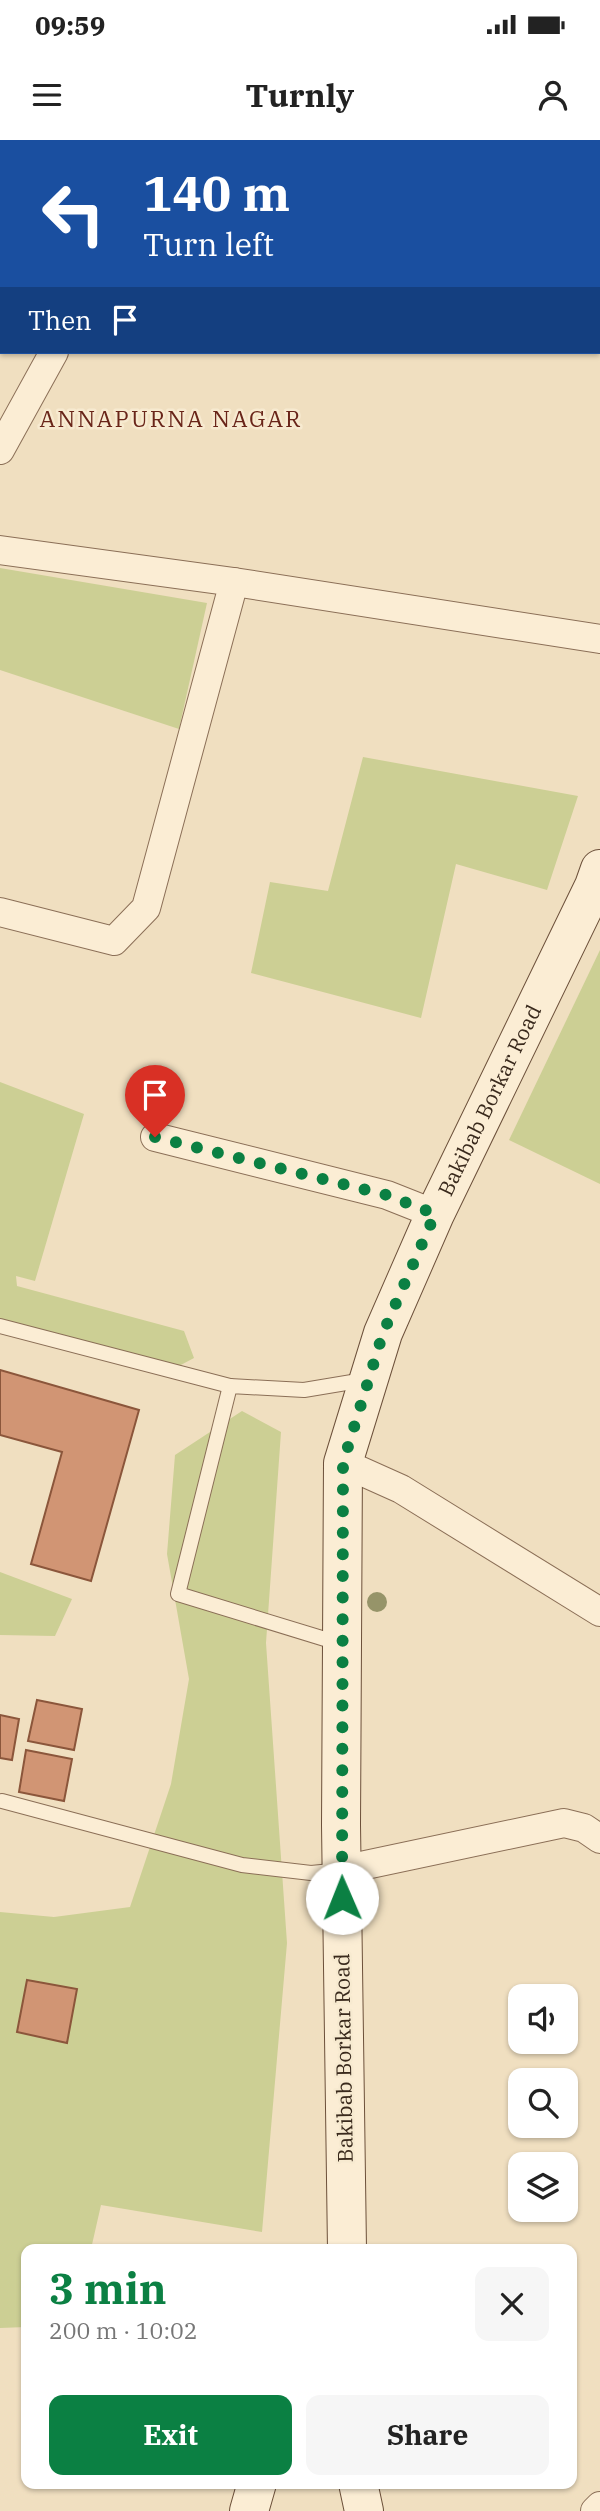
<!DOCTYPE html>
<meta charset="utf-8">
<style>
:root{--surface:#fff;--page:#f6f6f6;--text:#222;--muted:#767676;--accent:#0b8043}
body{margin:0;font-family:"IBM Plex Serif",serif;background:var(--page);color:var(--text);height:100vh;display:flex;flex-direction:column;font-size:26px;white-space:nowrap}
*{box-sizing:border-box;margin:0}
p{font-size:23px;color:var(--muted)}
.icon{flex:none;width:38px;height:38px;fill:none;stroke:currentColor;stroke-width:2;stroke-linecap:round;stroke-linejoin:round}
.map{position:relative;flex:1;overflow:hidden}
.details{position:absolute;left:21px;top:2104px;width:556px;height:245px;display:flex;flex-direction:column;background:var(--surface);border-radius:14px;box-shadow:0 2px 5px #0004}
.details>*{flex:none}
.top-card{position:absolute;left:0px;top:0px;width:600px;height:214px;box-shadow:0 2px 5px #0004;background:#1a4fa0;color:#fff;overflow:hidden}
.tools{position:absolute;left:508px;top:1844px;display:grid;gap:14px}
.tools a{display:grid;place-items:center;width:70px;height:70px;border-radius:14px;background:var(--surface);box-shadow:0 2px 5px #0004;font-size:35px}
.pin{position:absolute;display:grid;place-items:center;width:60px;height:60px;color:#fff;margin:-72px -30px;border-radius:50% 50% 50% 0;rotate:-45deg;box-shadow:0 0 7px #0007}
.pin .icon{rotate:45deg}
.me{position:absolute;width:77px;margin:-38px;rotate:359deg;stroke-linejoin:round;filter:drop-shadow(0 0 5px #0008)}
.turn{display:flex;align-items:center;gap:24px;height:147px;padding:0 28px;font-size:32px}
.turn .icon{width:91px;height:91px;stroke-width:2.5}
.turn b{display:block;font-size:49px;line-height:60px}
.then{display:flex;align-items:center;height:66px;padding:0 28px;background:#0003;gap:14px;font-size:26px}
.round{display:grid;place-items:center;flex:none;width:74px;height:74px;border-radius:14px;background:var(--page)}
.head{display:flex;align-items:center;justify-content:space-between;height:119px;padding:0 28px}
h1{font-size:42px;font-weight:800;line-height:52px;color:var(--accent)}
.button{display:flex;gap:14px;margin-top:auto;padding:14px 28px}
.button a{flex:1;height:80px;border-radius:14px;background:var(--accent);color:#fff;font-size:28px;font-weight:800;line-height:80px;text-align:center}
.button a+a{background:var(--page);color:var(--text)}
.status{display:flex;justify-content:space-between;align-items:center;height:49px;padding:0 35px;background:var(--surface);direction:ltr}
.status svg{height:19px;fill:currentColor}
header{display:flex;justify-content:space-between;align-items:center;height:91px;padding:0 28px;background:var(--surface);font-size:32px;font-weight:800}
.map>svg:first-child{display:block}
.green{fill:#cccf94}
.building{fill:#d19574;stroke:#8b563b;stroke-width:2}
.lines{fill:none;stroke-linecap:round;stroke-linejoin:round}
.lane-casing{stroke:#8b6f57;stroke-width:16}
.street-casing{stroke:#8b6f57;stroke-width:30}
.secondary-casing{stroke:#6c503a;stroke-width:40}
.lane{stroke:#fbedd4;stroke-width:14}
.street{stroke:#fbedd4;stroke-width:28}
.secondary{stroke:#fbedd4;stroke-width:38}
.tree{fill:#969469}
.route{stroke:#0b8043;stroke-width:12;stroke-dasharray:0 21.6}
.labels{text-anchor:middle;stroke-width:5;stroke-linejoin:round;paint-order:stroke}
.street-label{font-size:21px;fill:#39291c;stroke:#f7ead0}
.neighbourhood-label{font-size:23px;letter-spacing:2px;fill:#692519;stroke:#f7ead0}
</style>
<div class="status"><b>09:59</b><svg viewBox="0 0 49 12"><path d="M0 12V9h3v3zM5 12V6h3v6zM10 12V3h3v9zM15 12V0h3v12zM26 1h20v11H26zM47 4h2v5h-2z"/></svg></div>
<header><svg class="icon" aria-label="menu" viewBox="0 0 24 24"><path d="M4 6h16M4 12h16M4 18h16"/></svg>Turnly<svg class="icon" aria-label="person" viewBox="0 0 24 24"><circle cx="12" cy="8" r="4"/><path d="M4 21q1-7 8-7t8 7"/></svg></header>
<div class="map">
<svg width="600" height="2371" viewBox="0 0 600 2371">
<rect width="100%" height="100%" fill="#f0dfc0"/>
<!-- green -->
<g class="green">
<path d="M 0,428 L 207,463 L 179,589 L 0,530 Z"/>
<path d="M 363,617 L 578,656 L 547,750 L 456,724 L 421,878 L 251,833 L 270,742 L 328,751 Z"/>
<path d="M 600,810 L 600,1044 L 509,1000 Z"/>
<path d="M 0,942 L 84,974 L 35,1141 L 16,1136 L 17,1146 L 184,1191 L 194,1218 L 177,1227 L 0,1180 Z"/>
<path d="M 242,1271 L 281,1292 L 266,1503 L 287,1803 L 262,2092 L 101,2065 L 91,2109 L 26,2109 L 26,2187 L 0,2188 L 0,1772 L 54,1777 L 130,1767 L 171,1644 L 189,1539 L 167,1414 L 175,1315 Z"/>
<path d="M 0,1432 L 72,1459 L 55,1496 L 0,1495 Z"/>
</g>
<!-- building -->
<g class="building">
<path d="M 0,1230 L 139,1270 L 91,1441 L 31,1424 L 62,1312 L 0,1295 Z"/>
<path d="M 37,1560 L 82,1569 L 74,1610 L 28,1601 Z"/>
<path d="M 0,1575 L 19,1579 L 12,1620 L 0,1618 Z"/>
<path d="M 26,1610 L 72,1619 L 64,1661 L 19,1652 Z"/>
<path d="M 27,1840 L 77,1849 L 67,1903 L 17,1892 Z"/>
</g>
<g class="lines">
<defs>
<g id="lane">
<path d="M 0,1186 L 230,1246"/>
<path d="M 338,1503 L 178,1454 L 230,1246 L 304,1250 L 364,1240"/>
<path d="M 2,1661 L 242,1725 L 311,1733 L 342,1730"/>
</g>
<g id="street">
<path d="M 114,2 L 117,0"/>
<path d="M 0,80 L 2,79"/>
<path d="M 0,310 L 54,212"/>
<path d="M 0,410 L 234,442 L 600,499"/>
<path d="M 0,772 L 114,801 L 146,768 L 234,442"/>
<path d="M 155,997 L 387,1055 L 435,1074"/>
<path d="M 343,1323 L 401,1349 L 600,1472"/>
<path d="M 342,1730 L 564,1683 L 584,1688 L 600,1699"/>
<path d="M 595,2371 L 600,2366"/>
</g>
<g id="secondary">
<path id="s1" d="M 347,2109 L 341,1685 L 343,1323 L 383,1193 L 435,1074 L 594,746 L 600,729"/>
<path d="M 358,2343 L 364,2371"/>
<path d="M 249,2371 L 257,2343"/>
</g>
</defs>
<!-- lane casing -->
<use href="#lane" class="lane-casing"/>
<!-- street casing -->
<use href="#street" class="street-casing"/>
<!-- secondary casing -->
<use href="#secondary" class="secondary-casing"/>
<!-- lane -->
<use href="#lane" class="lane"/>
<!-- street -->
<use href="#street" class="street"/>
<!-- secondary -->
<use href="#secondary" class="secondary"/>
</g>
<!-- trees -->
<circle class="tree" cx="377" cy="1462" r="10"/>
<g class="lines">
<!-- route -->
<path class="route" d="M 155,997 L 387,1055 L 435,1074 L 383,1193 L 343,1323 L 342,1758"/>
</g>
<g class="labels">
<!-- street labels -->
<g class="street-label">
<text dy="7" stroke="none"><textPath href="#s1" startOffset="1178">Bakibab Borkar Road</textPath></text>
<text transform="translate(344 1918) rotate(-91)" y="7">Bakibab Borkar Road</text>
</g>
<!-- neighbourhood labels -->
<g class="neighbourhood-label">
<text x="171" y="287">ANNAPURNA NAGAR</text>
</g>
</g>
</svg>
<div class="tools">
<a><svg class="icon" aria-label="sound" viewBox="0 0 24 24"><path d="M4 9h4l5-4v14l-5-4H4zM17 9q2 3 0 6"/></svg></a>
<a><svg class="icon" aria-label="search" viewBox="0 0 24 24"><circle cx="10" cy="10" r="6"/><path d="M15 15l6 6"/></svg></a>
<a><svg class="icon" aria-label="layers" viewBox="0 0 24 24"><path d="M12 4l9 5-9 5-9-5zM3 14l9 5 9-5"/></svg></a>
</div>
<div class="pin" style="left:155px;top:997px;background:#d93025"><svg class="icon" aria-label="arrive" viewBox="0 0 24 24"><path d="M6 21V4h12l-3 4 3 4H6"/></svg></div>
<svg class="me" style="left:342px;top:1758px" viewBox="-20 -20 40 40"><circle r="19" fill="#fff"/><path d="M0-13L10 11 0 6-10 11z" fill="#0b8043"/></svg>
<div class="top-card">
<div class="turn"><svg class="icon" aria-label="left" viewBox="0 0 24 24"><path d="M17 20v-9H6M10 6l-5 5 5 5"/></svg><div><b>140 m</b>Turn left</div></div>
<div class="then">Then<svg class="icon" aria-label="arrive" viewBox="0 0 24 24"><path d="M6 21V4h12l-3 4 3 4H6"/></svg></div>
</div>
<section class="details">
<div class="head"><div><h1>3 min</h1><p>200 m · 10:02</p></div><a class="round"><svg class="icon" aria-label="close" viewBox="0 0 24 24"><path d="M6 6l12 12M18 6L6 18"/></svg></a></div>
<div class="button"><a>Exit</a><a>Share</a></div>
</section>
</div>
